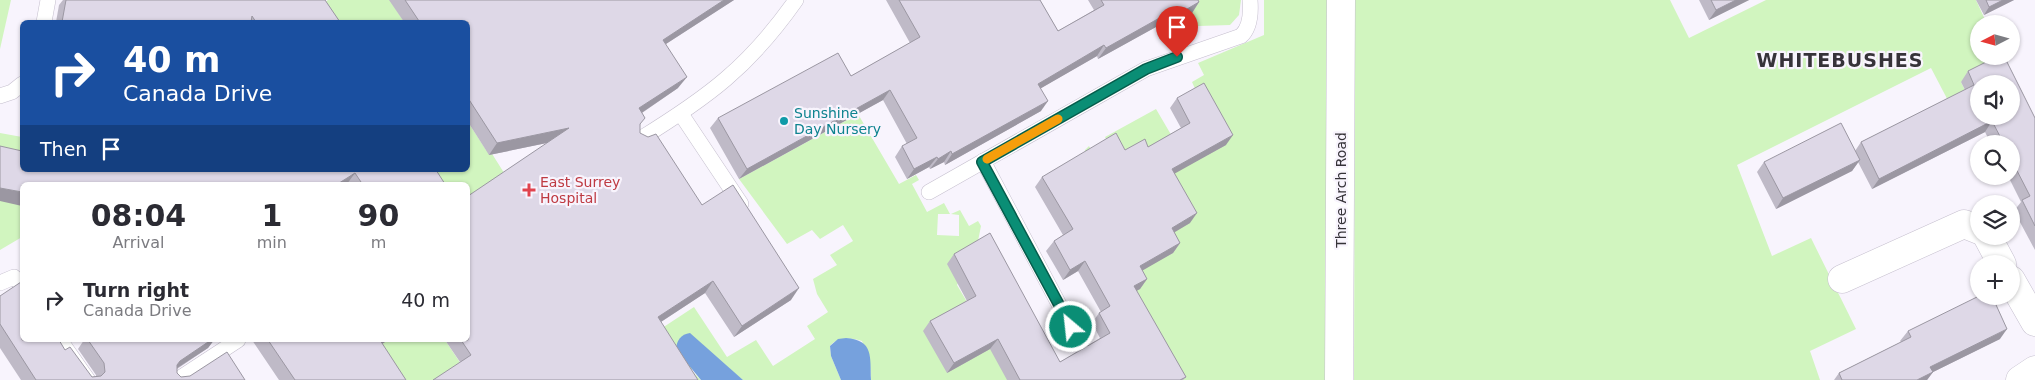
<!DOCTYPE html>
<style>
:root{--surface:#fff;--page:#f7f7f7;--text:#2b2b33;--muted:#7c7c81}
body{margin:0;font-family:"DejaVu Sans",sans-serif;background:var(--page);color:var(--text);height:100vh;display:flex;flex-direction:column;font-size:19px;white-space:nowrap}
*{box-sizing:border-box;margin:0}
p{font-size:16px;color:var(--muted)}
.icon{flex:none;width:28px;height:28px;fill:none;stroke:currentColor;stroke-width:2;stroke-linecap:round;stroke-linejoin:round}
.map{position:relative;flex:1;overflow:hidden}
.side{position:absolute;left:20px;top:182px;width:450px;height:160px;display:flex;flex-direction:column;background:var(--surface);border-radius:8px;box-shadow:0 1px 4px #0004}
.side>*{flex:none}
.banner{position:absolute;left:20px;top:20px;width:450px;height:152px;border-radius:8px;box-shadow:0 1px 4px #0004;background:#1a4fa0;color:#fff;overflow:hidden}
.needle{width:32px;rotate:264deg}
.tools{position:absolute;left:1970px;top:15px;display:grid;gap:10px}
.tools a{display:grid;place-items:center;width:50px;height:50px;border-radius:50%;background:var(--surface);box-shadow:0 1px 4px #0004;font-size:25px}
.pin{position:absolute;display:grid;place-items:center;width:42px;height:42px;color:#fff;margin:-51px -21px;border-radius:50% 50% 50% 0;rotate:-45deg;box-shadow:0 0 5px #0007}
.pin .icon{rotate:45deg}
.me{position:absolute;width:55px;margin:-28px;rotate:332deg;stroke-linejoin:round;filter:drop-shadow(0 0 4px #0008)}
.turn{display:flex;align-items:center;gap:18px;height:105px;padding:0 20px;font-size:22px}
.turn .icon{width:65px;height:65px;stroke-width:2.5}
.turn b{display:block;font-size:35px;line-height:42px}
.then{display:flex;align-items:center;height:48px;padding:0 20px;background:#0003;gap:10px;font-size:19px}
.eta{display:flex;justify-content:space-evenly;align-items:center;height:85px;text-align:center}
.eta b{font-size:30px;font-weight:800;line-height:35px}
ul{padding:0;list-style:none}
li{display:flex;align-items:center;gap:15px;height:65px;padding:0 20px}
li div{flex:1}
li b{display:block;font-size:19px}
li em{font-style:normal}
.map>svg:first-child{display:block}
.green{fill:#d1f5bf}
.water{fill:#76a1dd}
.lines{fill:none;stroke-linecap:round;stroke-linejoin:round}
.lane-casing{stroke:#c5bfce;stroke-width:16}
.street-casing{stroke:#c5bfce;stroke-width:29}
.lane{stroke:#fff;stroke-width:15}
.street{stroke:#fff;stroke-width:28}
.wall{fill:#bfbac7}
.shaded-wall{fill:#9b97a2}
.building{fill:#ded8e7;stroke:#9b97a2;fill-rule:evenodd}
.route-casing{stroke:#065c4c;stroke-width:12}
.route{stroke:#0a8e75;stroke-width:9}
.slow{stroke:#f59e0b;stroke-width:9}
.culture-dot{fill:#0f9aa8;stroke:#f8f4fd;stroke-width:2}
.health-dot{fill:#e0444e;stroke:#f8f4fd;stroke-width:2}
.labels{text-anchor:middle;stroke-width:4.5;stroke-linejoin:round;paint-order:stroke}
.culture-label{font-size:14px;fill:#0d838f;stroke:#f8f4fd;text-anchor:start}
.health-label{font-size:14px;fill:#be3a42;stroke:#f8f4fd;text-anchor:start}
.street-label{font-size:14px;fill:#363339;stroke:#f8f4fd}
.district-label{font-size:19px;font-weight:bold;letter-spacing:1px;fill:#363339;stroke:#f8f4fd}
</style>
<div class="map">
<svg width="2035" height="380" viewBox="0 0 2035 380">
<rect width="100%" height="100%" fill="#f8f4fd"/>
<!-- green -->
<g class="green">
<path d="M 0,0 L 11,0 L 0,49 Z"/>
<path d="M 328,0 L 390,0 L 404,22 L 324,22 L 315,9 Z"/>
<path d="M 1153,0 L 1241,0 L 1239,15 L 1230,25 L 1168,27 Z"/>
<path d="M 1264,0 L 1329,0 L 1328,380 L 1175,380 L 1127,296 L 1134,279 L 1165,180 L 1187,140 L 1197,93 L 1192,82 L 1204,75 L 1198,63 L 1264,35 Z"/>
<path d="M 1355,0 L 1670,0 L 1689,38 L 1766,0 L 1976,0 L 1987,24 L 1979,24 L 1979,56 L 2002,56 L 1961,82 L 1971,103 L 1954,112 L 1931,68 L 1737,165 L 1772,256 L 1811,238 L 1856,329 L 1810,351 L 1820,380 L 1354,380 Z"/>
<path d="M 1156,109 L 1173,138 L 1141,157 L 1137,149 L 1093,174 L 1084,158 L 1085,150 L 1089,146 L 1096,159 L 1112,150 L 1105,137 Z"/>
<path d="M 858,114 L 899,184 L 916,175 L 919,180 L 912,184 L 927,212 L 944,203 L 950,214 L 938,214 L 937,235 L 959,236 L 959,215 L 951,214 L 960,210 L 969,226 L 978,221 L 981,226 L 977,246 L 957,285 L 1013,380 L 871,380 L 870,363 L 862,341 C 851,337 837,337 830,346 L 831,356 L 841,380 L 743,380 L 726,367 L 690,369 L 701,380 L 682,380 L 653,334 L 694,307 L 727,357 L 756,340 L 773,366 L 815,339 L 807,326 L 828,312 L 817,294 L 813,279 L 837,265 L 830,255 L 853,241 L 843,225 L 820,239 L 812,230 L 787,244 L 739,179 Z"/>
<path d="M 468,122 L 486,150 L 489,149 L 506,176 L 468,202 L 468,185 L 430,185 L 420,170 L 468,170 Z"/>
<path d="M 0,133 L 22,137 L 22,237 L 0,250 Z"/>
<path d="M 387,340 L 445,340 L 463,367 L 443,380 L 390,380 L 371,351 Z"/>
</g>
<!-- water -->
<g class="water">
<path d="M 690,333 L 743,380 L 701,380 L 676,350 C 676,341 681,334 690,333 Z"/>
<path d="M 846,338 C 874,340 870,357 871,380 L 841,380 L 831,356 L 830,346 L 838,339 Z"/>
</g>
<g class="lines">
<defs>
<g id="lane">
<path d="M 44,22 L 48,0"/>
<path d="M 0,96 L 12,92 L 22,84"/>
<path d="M 681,114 L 741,204"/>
<path d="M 640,139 C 708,97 749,67 796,0"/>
<path d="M 983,161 L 1071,327"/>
<path d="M 929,192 L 1146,69 L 1241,36 C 1251,27 1251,12 1250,0"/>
<path d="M 0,283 L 14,277 L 22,285"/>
<path d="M 60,340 L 88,380"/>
<path d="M 177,380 L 238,340"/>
</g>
<g id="street">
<path d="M 1987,236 L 2002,264"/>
<path d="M 1842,279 L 1964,224 L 1979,230"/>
<path d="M 2011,280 L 2035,322"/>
<path d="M 1339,380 L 1341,0"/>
<path d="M 2020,380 L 2035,370"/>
</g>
</defs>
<!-- lane casing -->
<use href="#lane" class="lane-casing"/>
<!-- street casing -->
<use href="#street" class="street-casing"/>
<!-- lane -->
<use href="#lane" class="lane"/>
<!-- street -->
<use href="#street" class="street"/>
</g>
<!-- wall -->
<g class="wall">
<path d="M 63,0 L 325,0 L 340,22 L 56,22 L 59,5 Z"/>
<path d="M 389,0 L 734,0 L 666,44 L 678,88 L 642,113 L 640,126 L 640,133 L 702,205 L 791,300 L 734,337 L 705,293 L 661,322 L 460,362 L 445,340 L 468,340 L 547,143 L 489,155 L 468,122 L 468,22 L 404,22 Z"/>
<path d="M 886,0 L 1040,0 L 1058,31 L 1094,10 L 1088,0 L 1198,0 L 1199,2 L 1192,13 L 1168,27 L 1165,22 L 1098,59 L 1097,56 L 1041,88 L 1041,111 L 945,165 L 944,162 L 930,169 L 929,167 L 907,179 L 895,157 L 902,146 L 907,144 L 883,100 L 739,179 L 710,128 L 718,118 L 851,76 L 910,43 Z"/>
<path d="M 1699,0 L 1749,0 L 1709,20 Z"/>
<path d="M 1976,0 L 2014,0 L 1984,15 Z"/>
<path d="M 1968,71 L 2035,118 L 2035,250 L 2014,211 L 2021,202 L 2008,176 L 2011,176 L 2011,144 L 1991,144 L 1985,132 L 1872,189 L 1858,162 L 1852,171 L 1776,209 L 1757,172 L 1764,162 L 1855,151 L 1861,142 L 1965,90 L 1961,82 Z"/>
<path d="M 1177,98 L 1226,145 L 1174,173 L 1190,223 L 1174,232 L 1180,243 L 1173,253 L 1142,270 L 1147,279 L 1140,289 L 1136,291 L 1186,377 L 1183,380 L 1007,380 L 990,349 L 947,373 L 923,331 L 930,321 L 967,301 L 947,264 L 954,254 L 1060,362 L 1100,338 L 1092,323 L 1099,313 L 1101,312 L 1078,271 L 1063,280 L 1046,251 L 1054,241 L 1063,235 L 1035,187 L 1042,177 L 1125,150 L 1148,147 L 1181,128 L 1170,108 Z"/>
<path d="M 22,170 L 436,170 L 445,185 L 347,185 L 347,184 L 22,185 Z"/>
<path d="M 0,296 L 65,350 L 92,377 L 96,376 L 96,375 L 78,349 L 84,340 L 214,340 L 208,348 L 177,369 L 177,373 L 181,377 L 245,380 L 21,380 L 0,348 Z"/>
<path d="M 1908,331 L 2000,339 L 1933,372 L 1927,380 L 1834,380 L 1839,373 L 1901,342 L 1900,341 Z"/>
<path d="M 252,340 L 388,340 L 382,344 L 406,380 L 279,380 Z"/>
</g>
<!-- shaded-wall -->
<g class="shaded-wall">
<path d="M 724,0 L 734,0 L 655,51 L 663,40 Z"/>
<path d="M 1736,0 L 1749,0 L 1709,20 L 1716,10 Z"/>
<path d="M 2003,0 L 2014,0 L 1984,15 L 1989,7 Z"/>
<path d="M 1199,2 L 1192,13 L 1168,27 L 1175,16 Z"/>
<path d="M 1172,11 L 1165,22 L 1098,59 L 1106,48 Z"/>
<path d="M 1104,45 L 1097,56 L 1031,94 L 1038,84 Z"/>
<path d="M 687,77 L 678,88 L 631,120 L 639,108 Z"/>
<path d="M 890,90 L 883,100 L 739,179 L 747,169 Z"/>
<path d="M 1048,101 L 1041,111 L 945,165 L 952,154 Z"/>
<path d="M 1992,121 L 1985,132 L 1872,189 L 1879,179 Z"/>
<path d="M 569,128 L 561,140 L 489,155 L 497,143 Z"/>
<path d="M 1233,135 L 1226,145 L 1165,179 L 1172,169 Z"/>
<path d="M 951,151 L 944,162 L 930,169 L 938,159 Z"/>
<path d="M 937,157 L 929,167 L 907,179 L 914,169 Z"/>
<path d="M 1860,160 L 1852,171 L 1776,209 L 1783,198 Z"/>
<path d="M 355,173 L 347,184 L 346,185 L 336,185 Z"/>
<path d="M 0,188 L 22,192 L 22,206 L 0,201 Z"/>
<path d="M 1197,213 L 1190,223 L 1165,238 L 1172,228 Z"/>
<path d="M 1180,243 L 1173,253 L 1133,276 L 1140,266 Z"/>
<path d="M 1085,261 L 1078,271 L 1063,280 L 1070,270 Z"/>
<path d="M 1147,279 L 1140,289 L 1127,296 L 1134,286 Z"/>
<path d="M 713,281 L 705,293 L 650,329 L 658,317 Z"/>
<path d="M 799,288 L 791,300 L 734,337 L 742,326 Z"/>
<path d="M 2007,329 L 2000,339 L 1923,377 L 1930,367 Z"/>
<path d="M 998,339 L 990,349 L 947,373 L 954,363 Z"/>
<path d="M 211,340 L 214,340 L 208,348 L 171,372 L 180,361 Z"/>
<path d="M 379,340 L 388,340 L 371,351 Z"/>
<path d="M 1933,372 L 1927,380 L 1917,380 Z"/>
</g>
<!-- building -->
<g class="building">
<path d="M 66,0 L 325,0 L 340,22 L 256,22 L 252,16 L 251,22 L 62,22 Z"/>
<path d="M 405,0 L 724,0 L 663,40 L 687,77 L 639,108 L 645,118 L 640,124 L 640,133 L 648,137 L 656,134 L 702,205 L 733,185 L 799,288 L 742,326 L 713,281 L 658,317 L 698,380 L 433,380 L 471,355 L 461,340 L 468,340 L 468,196 L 569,128 L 497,143 L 468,98 L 468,22 L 416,22 L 419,21 Z"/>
<path d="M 899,0 L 1040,0 L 1058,31 L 1104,5 L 1101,0 L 1198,0 L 1199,2 L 1175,16 L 1172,11 L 1106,48 L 1104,45 L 1038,84 L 1048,101 L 952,154 L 951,151 L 938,159 L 937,157 L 914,169 L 902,146 L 917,138 L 890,90 L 747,169 L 718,118 L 838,53 L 851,76 L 920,37 Z"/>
<path d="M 1711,0 L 1736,0 L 1716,10 Z"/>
<path d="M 1986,0 L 2003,0 L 1989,7 Z"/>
<path d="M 1998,56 L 2004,56 L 2035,118 L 2035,226 L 2022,200 L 2030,196 L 2011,159 L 2011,144 L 2004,144 L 1992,121 L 1879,179 L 1861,142 L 1974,85 L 1968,71 ZM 1979,84 L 2011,84 L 2011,116 L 1979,116 Z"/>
<path d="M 1204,83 L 1233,135 L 1172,169 L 1197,213 L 1172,228 L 1180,243 L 1140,266 L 1147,279 L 1134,286 L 1186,377 L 1180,380 L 1020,380 L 998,339 L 954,363 L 930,321 L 976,296 L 954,254 L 990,233 L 1060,362 L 1110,333 L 1099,313 L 1110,306 L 1085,261 L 1070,270 L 1054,241 L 1073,229 L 1042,177 L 1116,133 L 1125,150 L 1145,139 L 1148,147 L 1190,123 L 1177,98 Z"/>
<path d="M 1841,123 L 1860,160 L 1783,198 L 1764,162 Z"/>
<path d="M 0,146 L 22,151 L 22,170 L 436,170 L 445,184 L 363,185 L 355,173 L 336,185 L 22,185 L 22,192 L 0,188 Z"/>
<path d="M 21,282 L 22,284 L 22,340 L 59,340 L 65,350 L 70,347 L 92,377 L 101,376 L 105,372 L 104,363 L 88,340 L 211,340 L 180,361 L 177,365 L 177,373 L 181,377 L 190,376 L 227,352 L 245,380 L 36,380 L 0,324 L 0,296 Z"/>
<path d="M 1979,296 L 1992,296 L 2007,329 L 1930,367 L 1933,372 L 1917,380 L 1842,380 L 1839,373 L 1911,337 L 1908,331 Z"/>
<path d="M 268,340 L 380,340 L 406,380 L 295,380 Z"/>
</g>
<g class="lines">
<defs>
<path id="route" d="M 1071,327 L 982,162 L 1146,69 L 1177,57"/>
</defs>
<!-- route casing -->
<use href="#route" class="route-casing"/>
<!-- route -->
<use href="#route" class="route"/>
<!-- slow -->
<path class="slow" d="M 987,159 L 1058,119"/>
</g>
<!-- markers -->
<circle class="culture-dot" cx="784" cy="121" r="5"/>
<path class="health-dot" d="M526.5 182.5h5v5h5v5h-5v5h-5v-5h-5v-5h5z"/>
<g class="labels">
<!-- culture labels -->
<g class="culture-label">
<text x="794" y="118">Sunshine<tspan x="794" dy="16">Day Nursery</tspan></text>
</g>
<!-- health labels -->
<g class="health-label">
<text x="540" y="187">East Surrey<tspan x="540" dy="16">Hospital</tspan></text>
</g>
<!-- street labels -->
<g class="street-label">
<text transform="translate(1341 190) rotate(-90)" y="5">Three Arch Road</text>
</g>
<!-- district labels -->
<g class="district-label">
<text x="1840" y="67">WHITEBUSHES</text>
</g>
</g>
</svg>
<div class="tools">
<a><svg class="needle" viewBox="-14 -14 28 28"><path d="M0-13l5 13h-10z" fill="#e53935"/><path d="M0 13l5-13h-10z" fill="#7c7c81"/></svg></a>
<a><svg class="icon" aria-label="sound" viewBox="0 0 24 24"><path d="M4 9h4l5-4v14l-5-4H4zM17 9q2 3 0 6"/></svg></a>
<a><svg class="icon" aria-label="search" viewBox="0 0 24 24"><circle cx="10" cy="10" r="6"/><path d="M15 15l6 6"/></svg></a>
<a><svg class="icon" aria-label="layers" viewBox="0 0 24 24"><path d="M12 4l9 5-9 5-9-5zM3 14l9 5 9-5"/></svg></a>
<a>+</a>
</div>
<div class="pin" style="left:1177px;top:57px;background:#d93025"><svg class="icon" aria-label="arrive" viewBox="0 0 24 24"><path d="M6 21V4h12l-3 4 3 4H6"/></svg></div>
<svg class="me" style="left:1071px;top:327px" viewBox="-20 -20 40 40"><circle r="17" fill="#0a8e75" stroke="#fff" stroke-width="3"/><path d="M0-11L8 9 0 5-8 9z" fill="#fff"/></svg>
<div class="banner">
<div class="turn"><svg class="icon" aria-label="right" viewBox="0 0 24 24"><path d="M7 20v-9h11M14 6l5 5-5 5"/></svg><div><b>40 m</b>Canada Drive</div></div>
<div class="then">Then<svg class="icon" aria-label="arrive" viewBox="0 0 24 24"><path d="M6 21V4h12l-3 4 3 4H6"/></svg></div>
</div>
<section class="side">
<div class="eta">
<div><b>08:04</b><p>Arrival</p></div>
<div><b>1</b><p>min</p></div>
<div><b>90</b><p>m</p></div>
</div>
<ul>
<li><svg class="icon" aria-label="right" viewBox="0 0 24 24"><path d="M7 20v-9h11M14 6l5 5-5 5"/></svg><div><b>Turn right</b><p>Canada Drive</p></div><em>40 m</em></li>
</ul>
</section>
</div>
